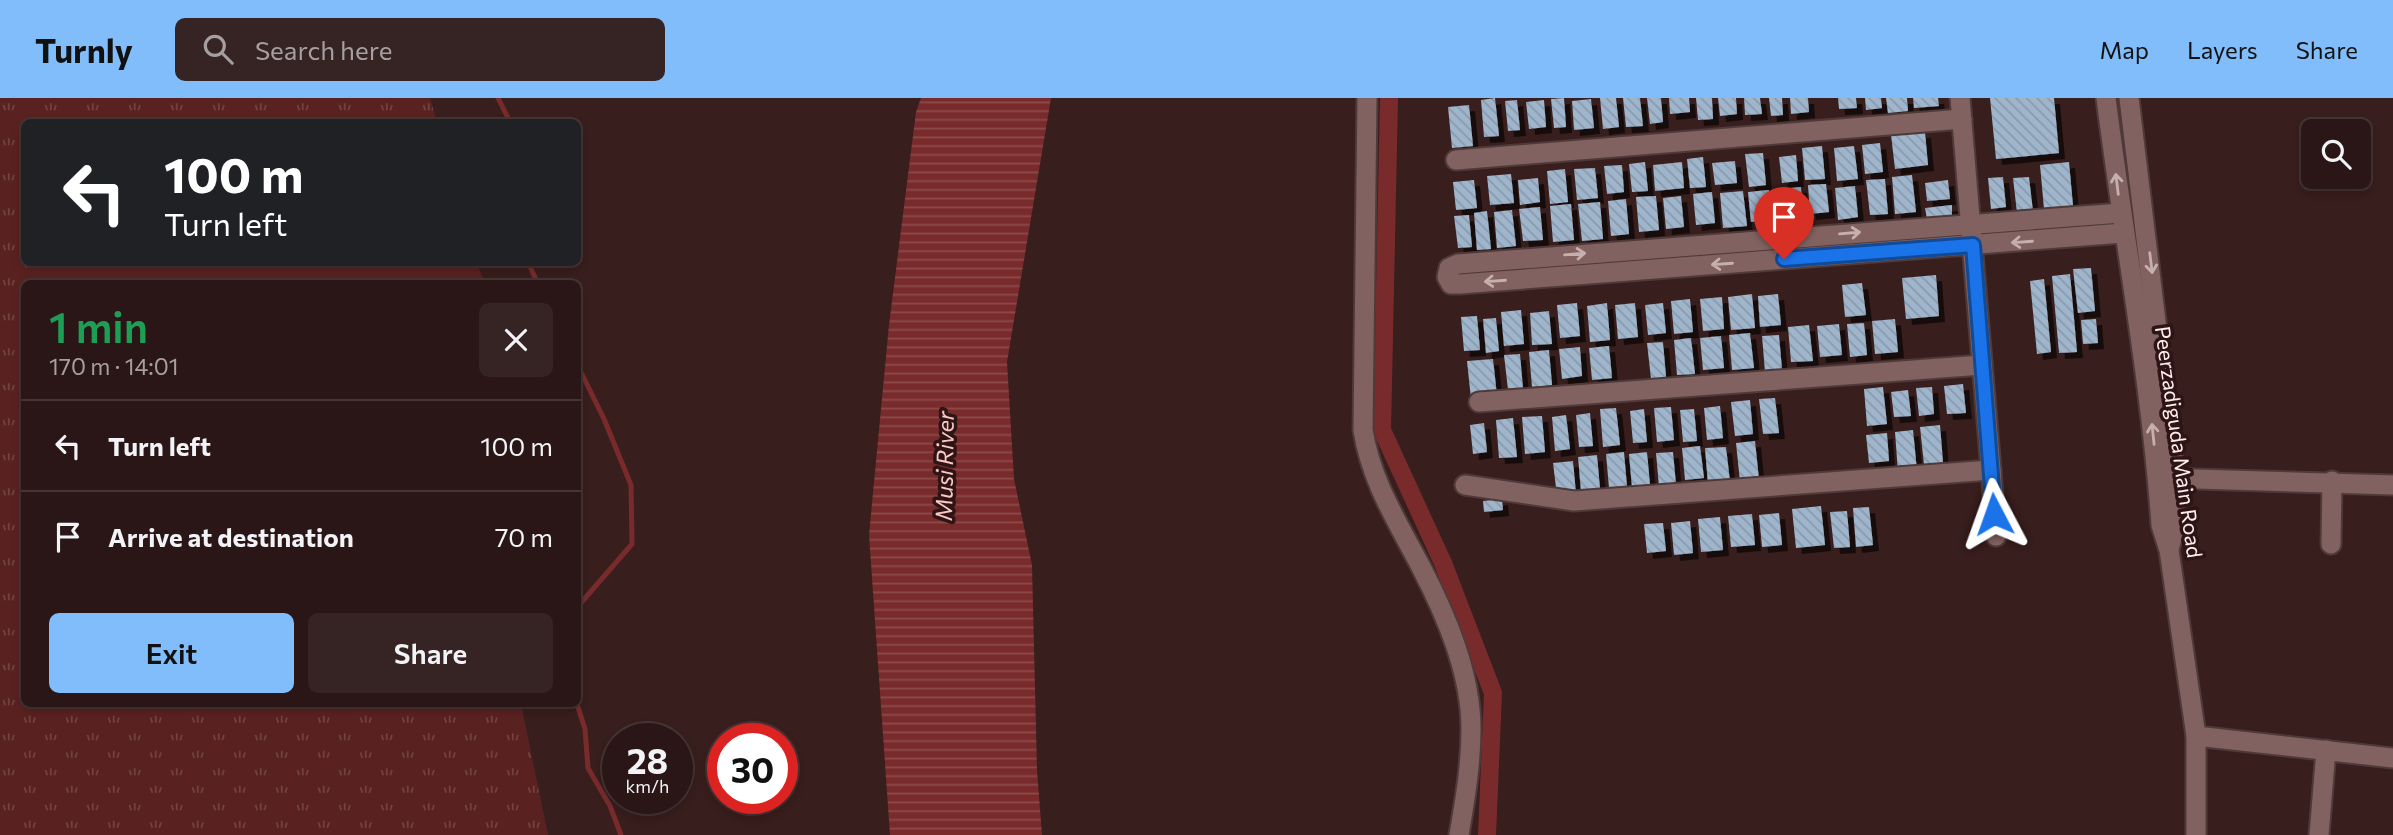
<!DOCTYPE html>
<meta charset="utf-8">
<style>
:root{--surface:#2a1616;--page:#362323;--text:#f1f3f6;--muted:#a59fa1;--line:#463535;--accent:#80bdfa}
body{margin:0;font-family:Commissioner,sans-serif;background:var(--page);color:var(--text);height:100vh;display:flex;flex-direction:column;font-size:26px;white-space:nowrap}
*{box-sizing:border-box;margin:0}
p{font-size:23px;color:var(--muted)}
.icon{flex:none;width:38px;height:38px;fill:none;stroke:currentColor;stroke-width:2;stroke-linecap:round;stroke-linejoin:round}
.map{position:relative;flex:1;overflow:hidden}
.sheet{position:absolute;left:21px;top:182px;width:560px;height:427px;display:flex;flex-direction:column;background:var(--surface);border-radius:10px;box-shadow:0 4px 10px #0003,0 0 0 2px var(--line)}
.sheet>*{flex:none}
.top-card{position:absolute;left:21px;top:21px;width:560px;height:147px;border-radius:10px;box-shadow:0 4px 10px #0003,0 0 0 2px var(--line);background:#202124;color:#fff;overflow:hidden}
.controls{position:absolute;left:2301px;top:21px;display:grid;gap:14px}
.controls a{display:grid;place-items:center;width:70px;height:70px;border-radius:10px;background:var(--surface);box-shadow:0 4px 10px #0003,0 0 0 2px var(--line);font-size:35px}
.speed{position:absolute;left:602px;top:625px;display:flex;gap:14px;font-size:35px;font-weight:700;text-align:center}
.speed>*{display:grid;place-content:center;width:91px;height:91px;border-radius:50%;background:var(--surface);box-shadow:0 4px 10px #0003,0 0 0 2px var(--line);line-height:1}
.speed small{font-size:18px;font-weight:400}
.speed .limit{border:10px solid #d22;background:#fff;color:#111}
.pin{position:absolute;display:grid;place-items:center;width:60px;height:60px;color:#fff;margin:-72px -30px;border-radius:50% 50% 50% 0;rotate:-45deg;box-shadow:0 0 7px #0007}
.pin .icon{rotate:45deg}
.me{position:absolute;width:77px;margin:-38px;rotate:356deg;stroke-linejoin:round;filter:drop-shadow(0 0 5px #0008)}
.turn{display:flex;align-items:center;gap:24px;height:147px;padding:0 28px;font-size:32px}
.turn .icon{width:91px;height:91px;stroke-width:2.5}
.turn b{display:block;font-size:49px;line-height:60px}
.round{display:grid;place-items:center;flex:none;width:74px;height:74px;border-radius:10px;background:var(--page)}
.headline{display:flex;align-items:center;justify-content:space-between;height:119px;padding:0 28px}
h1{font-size:42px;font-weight:600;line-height:52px;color:#1e9e55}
.cta{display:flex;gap:14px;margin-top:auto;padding:14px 28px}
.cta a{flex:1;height:80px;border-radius:10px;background:var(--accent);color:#111;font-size:28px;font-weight:600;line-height:80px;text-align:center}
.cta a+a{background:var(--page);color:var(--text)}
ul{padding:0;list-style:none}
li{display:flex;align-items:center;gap:21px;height:91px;padding:0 28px;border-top:2px solid var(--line)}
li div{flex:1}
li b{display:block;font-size:26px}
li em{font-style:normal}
header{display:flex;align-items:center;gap:42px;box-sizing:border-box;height:98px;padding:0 35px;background:var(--accent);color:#111}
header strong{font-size:33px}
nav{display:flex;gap:38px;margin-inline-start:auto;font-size:24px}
.search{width:490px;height:63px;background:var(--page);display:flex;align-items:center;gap:18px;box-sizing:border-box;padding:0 24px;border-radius:10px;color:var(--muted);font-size:26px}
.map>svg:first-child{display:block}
.grass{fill:url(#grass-tufts)}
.water{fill:url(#water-rules)}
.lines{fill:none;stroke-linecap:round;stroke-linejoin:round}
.stream{stroke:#792b2c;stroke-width:5}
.canal{stroke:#792b2c;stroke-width:18}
.building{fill:url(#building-back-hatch);filter:url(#shadow)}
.minor-casing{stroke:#4f3a3a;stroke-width:23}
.minor{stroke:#826260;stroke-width:19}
.oneway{stroke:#c6b0ae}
.route-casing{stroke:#114b97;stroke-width:18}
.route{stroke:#1a73e8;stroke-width:12}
.labels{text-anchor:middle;stroke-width:7;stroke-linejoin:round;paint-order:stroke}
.street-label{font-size:21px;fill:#feefee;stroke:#2e1414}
.water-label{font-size:23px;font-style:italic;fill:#f9c9c5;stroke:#2e1414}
</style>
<header>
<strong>Turnly</strong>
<div class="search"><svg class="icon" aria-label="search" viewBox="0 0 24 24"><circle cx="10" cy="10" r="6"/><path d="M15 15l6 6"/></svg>Search here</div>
<nav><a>Map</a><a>Layers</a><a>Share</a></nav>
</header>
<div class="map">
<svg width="2393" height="737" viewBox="0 0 2393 737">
<defs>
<pattern id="grass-tufts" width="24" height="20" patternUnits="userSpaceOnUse" patternTransform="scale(1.75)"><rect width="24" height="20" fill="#592221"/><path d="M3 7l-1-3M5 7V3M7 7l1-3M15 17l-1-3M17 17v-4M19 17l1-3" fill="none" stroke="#724242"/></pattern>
<pattern id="water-rules" width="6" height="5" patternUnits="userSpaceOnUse" patternTransform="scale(1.75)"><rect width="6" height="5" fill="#792b2c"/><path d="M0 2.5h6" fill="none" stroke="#8d4a4b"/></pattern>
<pattern id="building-back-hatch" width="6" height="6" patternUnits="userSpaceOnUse" patternTransform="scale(1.75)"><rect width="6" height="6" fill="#9fb5cc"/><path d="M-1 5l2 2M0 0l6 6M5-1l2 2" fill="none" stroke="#8a9aab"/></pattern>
<filter id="shadow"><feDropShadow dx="6" dy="6" stdDeviation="0" flood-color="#0009"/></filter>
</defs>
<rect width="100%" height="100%" fill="#381e1d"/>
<!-- grass -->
<path class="grass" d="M 0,0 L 430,0 L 437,24 L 24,24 L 24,164 L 476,164 L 485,185 L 24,186 L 24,606 L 521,606 L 548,737 L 0,737 Z"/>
<!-- water -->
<path class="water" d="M 921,0 L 1051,0 L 1007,264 L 1014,381 L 1032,467 L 1037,672 L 1042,737 L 890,737 L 869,437 L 889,227 L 916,14 Z"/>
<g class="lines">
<!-- stream -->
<g class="stream">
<path d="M 498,0 L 510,24"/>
<path d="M 528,164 L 538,186"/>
<path d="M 578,268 L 604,321 L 631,387 L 632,446 L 580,506 L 578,518"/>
<path d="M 577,606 L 585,631 L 588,670 L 610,708 L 621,737"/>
</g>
<!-- canal -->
<path class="canal" d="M 1389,0 L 1382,332 L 1443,465 L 1493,595 L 1487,737"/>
</g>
<!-- building -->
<g class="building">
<path d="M 1495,0 L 1499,38 L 1484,39 L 1481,2 Z"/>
<path d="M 1564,0 L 1566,29 L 1554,30 L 1551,1 Z"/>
<path d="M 1600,0 L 1616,0 L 1619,29 L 1603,31 Z"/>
<path d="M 1623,0 L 1640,0 L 1643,28 L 1626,29 Z"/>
<path d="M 1647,0 L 1661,0 L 1663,24 L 1650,26 Z"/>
<path d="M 1669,0 L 1689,0 L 1690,14 L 1670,16 Z"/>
<path d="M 1696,0 L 1712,0 L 1713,21 L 1698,22 Z"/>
<path d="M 1718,0 L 1736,0 L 1737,16 L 1720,18 Z"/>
<path d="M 1744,0 L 1760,0 L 1762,16 L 1745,17 Z"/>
<path d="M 1769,0 L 1782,0 L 1783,17 L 1771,18 Z"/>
<path d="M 1790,0 L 1808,0 L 1809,14 L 1791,16 Z"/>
<path d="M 1838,0 L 1856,0 L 1857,10 L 1839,11 Z"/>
<path d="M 1865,0 L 1881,0 L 1882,10 L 1866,12 Z"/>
<path d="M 1886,0 L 1907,0 L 1908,13 L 1888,15 Z"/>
<path d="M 1913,0 L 1938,0 L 1939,8 L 1914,10 Z"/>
<path d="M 1990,0 L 2054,0 L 2059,55 L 1996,61 Z"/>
<path d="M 1591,1 L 1594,30 L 1574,32 L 1572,3 Z"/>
<path d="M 1517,2 L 1520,32 L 1508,33 L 1505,3 Z"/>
<path d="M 1544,2 L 1546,29 L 1529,31 L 1526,4 Z"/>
<path d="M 1469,7 L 1473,48 L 1452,50 L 1448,9 Z"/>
<path d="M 1925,34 L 1928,67 L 1895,71 L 1891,37 Z"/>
<path d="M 1880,45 L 1883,74 L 1865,76 L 1862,47 Z"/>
<path d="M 1822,48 L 1825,81 L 1805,82 L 1802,50 Z"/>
<path d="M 1854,48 L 1858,81 L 1837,83 L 1834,50 Z"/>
<path d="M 1763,55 L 1766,87 L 1749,89 L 1745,56 Z"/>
<path d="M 1796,57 L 1798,83 L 1782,85 L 1779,59 Z"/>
<path d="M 1703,59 L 1706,89 L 1690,90 L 1687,61 Z"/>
<path d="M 1735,63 L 1737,85 L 1715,87 L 1712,65 Z"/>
<path d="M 1645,64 L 1648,93 L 1632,94 L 1629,66 Z"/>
<path d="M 1682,64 L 1684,90 L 1655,93 L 1653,67 Z"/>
<path d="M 2069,64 L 2073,108 L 2044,111 L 2040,67 Z"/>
<path d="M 1622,67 L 1624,94 L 1607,96 L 1604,68 Z"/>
<path d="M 1595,70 L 1598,100 L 1577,102 L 1574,71 Z"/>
<path d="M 1565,71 L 1568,104 L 1550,106 L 1547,73 Z"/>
<path d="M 1511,76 L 1514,105 L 1490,107 L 1487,78 Z"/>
<path d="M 1912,77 L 1916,114 L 1895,116 L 1892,79 Z"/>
<path d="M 2003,79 L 2006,109 L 1991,111 L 1988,80 Z"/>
<path d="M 2029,79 L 2033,114 L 2017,115 L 2013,80 Z"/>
<path d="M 1538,80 L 1540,104 L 1520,107 L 1518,82 Z"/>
<path d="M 1885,81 L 1888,116 L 1870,117 L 1866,82 Z"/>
<path d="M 1474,82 L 1477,110 L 1456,112 L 1453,84 Z"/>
<path d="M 1948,82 L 1950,101 L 1927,103 L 1925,85 Z"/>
<path d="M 1826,86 L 1829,114 L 1810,116 L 1808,87 Z"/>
<path d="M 1855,88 L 1858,119 L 1838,122 L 1835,90 Z"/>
<path d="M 1801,89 L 1804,122 L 1783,124 L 1780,91 Z"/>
<path d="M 1769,92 L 1771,122 L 1751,124 L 1748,94 Z"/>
<path d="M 1743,93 L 1747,128 L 1723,130 L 1720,95 Z"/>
<path d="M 1712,94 L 1715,125 L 1696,127 L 1693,96 Z"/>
<path d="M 1656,98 L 1659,132 L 1639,134 L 1636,99 Z"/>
<path d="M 1681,98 L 1684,129 L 1666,131 L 1663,100 Z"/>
<path d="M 1626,101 L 1629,136 L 1611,138 L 1608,103 Z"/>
<path d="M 1600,104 L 1603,141 L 1582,143 L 1578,106 Z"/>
<path d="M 1571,106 L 1574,142 L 1553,144 L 1550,108 Z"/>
<path d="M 1952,107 L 1952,118 L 1927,121 L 1925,110 Z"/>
<path d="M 1540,109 L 1543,142 L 1523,143 L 1519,111 Z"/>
<path d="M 1512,112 L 1516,148 L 1497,150 L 1494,114 Z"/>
<path d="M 1487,113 L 1491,151 L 1477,152 L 1474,115 Z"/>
<path d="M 1469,117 L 1472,149 L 1458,150 L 1454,118 Z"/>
<path d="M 2091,170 L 2095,213 L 2078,215 L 2073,171 Z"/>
<path d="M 2070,176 L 2077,254 L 2059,255 L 2052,178 Z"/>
<path d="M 1936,177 L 1939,218 L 1906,221 L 1902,180 Z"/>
<path d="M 2044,181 L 2051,254 L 2037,256 L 2030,183 Z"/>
<path d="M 1862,185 L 1866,217 L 1845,219 L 1842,187 Z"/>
<path d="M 1752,196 L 1755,230 L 1731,232 L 1728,199 Z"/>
<path d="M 1778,196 L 1781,227 L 1760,229 L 1758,198 Z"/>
<path d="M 1722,199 L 1724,231 L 1703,233 L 1700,201 Z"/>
<path d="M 1690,201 L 1693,234 L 1674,236 L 1671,203 Z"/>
<path d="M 1577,205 L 1580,238 L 1560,240 L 1557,207 Z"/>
<path d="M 1607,205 L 1610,242 L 1590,244 L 1587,208 Z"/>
<path d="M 1635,205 L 1638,239 L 1618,241 L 1615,207 Z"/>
<path d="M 1663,205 L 1666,235 L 1648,237 L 1645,207 Z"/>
<path d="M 1521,212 L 1524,246 L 1504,248 L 1501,214 Z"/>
<path d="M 1549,213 L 1552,246 L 1532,247 L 1530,215 Z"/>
<path d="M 1477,218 L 1480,252 L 1464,253 L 1461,219 Z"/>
<path d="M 1496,220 L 1499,253 L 1486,255 L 1483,221 Z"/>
<path d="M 1895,221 L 1898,254 L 1875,256 L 1872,223 Z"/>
<path d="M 2096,221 L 2098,245 L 2083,246 L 2081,222 Z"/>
<path d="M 1864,225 L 1867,257 L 1850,259 L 1847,226 Z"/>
<path d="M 1839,226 L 1842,257 L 1820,259 L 1817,228 Z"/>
<path d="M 1809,227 L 1813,263 L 1791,264 L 1788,229 Z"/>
<path d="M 1750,235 L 1754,270 L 1732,272 L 1729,237 Z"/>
<path d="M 1779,237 L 1782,272 L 1765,274 L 1762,238 Z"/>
<path d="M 1721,238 L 1724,270 L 1703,272 L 1700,240 Z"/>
<path d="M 1691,240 L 1695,276 L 1677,277 L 1674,242 Z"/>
<path d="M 1663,244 L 1666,279 L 1651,281 L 1647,245 Z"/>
<path d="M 1609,248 L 1612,280 L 1592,282 L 1589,250 Z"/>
<path d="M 1580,249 L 1582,278 L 1562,281 L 1559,251 Z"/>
<path d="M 1549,252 L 1552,287 L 1532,289 L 1529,254 Z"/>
<path d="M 1520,256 L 1523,291 L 1508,292 L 1504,257 Z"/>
<path d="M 1493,261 L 1497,298 L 1471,301 L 1467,263 Z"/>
<path d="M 1963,286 L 1966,315 L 1947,316 L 1944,288 Z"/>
<path d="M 1883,289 L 1887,326 L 1867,328 L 1864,291 Z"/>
<path d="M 1932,289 L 1934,316 L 1919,318 L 1916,290 Z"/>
<path d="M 1908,292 L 1911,318 L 1894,319 L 1891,294 Z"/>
<path d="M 1775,300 L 1779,335 L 1763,336 L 1759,301 Z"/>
<path d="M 1750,302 L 1753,336 L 1735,338 L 1731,304 Z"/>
<path d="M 1720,308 L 1723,340 L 1707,342 L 1704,310 Z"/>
<path d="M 1671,309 L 1674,342 L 1657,344 L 1654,310 Z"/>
<path d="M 1616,310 L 1620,347 L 1603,349 L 1600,311 Z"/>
<path d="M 1644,311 L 1647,344 L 1633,345 L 1630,313 Z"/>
<path d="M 1694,311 L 1697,343 L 1683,344 L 1680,312 Z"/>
<path d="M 1590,315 L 1593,348 L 1579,349 L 1576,317 Z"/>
<path d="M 1566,317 L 1570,351 L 1555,353 L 1552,319 Z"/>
<path d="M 1542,318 L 1545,354 L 1525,356 L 1522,319 Z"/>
<path d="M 1513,320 L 1517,359 L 1499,360 L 1496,322 Z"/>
<path d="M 1484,325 L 1487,354 L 1473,356 L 1470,327 Z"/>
<path d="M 1940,327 L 1943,365 L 1924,367 L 1920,329 Z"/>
<path d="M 1913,332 L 1917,373 L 1898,375 L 1895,334 Z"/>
<path d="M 1887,335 L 1889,363 L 1869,365 L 1866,337 Z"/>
<path d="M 1755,343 L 1759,382 L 1740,384 L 1736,345 Z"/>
<path d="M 1700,348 L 1704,380 L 1685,382 L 1682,350 Z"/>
<path d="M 1726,349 L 1730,384 L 1708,386 L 1705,350 Z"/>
<path d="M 1624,354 L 1627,389 L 1609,390 L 1606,356 Z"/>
<path d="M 1647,354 L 1650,387 L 1632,389 L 1629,356 Z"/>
<path d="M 1673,354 L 1676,387 L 1659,389 L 1656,355 Z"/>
<path d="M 1597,357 L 1600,391 L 1581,393 L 1578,359 Z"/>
<path d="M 1573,363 L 1576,396 L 1557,398 L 1553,365 Z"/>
<path d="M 1502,401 L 1503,412 L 1484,414 L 1483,403 Z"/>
<path d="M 1821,408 L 1825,447 L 1796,450 L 1792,411 Z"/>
<path d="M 1869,409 L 1873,447 L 1856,449 L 1853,410 Z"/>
<path d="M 1847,413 L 1850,449 L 1834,450 L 1830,414 Z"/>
<path d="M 1779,415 L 1782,447 L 1762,449 L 1759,417 Z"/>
<path d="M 1752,416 L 1755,447 L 1731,449 L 1728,418 Z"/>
<path d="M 1720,419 L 1723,452 L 1701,454 L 1698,421 Z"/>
<path d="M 1690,423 L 1693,455 L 1674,457 L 1671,425 Z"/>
<path d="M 1663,425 L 1666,453 L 1647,455 L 1644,426 Z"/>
</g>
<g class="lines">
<defs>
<g id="minor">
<path d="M 1367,0 L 1363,332 C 1371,383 1397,423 1421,469 C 1446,517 1471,575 1471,631 C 1471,667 1465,702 1459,737"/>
<path d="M 2106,0 C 2124,143 2151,283 2161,427 L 2169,452 L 2196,638 L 2196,737"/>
<path d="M 2129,0 L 2175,381 L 2175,432 L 2169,450"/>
<path d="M 1456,62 L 1962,21"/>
<path d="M 2121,115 L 1458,166 L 1449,170 L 1447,179 L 1451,186 L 1460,186 L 2123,135"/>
<path d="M 1479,304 L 1982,267"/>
<path d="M 1991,372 L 1996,438"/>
<path d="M 2162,380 L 2393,387"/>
<path d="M 1465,387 L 1574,403 L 1991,372 L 1960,0"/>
<path d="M 2331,446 L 2332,383"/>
<path d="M 2196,638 L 2393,660"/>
<path d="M 2319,737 L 2326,652"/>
</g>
</defs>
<!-- minor casing -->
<use href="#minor" class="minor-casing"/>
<!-- minor -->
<use href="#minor" class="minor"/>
</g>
<!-- one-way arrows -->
<defs><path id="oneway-shaft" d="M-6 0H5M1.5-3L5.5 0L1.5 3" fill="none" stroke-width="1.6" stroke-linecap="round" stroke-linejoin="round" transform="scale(1.75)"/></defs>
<g class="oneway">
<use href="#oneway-shaft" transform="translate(2117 86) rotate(-97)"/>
<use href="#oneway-shaft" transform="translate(1850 135) rotate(-5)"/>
<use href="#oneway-shaft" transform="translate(2022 144) rotate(176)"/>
<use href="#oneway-shaft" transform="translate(1575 156) rotate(-5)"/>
<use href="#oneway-shaft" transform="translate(2151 165) rotate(83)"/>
<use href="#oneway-shaft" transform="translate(1722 166) rotate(176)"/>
<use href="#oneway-shaft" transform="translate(1495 183) rotate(176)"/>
<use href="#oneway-shaft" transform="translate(2153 336) rotate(-96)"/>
</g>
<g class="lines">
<defs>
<path id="route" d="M 1784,161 L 1973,147 L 1994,416"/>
</defs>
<!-- route casing -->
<use href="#route" class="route-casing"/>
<!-- route -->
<use href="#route" class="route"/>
</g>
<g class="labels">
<!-- street labels -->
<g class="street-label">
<text transform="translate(2178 344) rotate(82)" y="7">Peerzadiguda Main Road</text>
</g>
<!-- water labels -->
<g class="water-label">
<text transform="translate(945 368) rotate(-89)" y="8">Musi River</text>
</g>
</g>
</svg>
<div class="controls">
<a><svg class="icon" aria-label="search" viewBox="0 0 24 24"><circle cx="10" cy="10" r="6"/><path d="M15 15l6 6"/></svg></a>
</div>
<div class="speed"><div>28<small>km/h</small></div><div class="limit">30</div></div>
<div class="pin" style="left:1784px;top:161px;background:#d93025"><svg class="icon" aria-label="arrive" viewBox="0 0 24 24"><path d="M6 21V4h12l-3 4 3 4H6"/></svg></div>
<svg class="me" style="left:1994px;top:416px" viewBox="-20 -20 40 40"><path d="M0-17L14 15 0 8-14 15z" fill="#1a73e8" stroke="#fff" stroke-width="4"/></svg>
<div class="top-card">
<div class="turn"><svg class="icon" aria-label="left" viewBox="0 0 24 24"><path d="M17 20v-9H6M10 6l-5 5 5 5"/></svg><div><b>100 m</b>Turn left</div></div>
</div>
<section class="sheet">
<div class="headline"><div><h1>1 min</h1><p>170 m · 14:01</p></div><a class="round"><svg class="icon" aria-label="close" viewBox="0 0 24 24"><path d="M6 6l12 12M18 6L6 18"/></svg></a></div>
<ul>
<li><svg class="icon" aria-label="left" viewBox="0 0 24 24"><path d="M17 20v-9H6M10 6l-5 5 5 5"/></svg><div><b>Turn left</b></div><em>100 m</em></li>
<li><svg class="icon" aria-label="arrive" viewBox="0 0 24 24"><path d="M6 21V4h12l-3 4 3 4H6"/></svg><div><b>Arrive at destination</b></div><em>70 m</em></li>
</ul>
<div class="cta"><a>Exit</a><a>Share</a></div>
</section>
</div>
